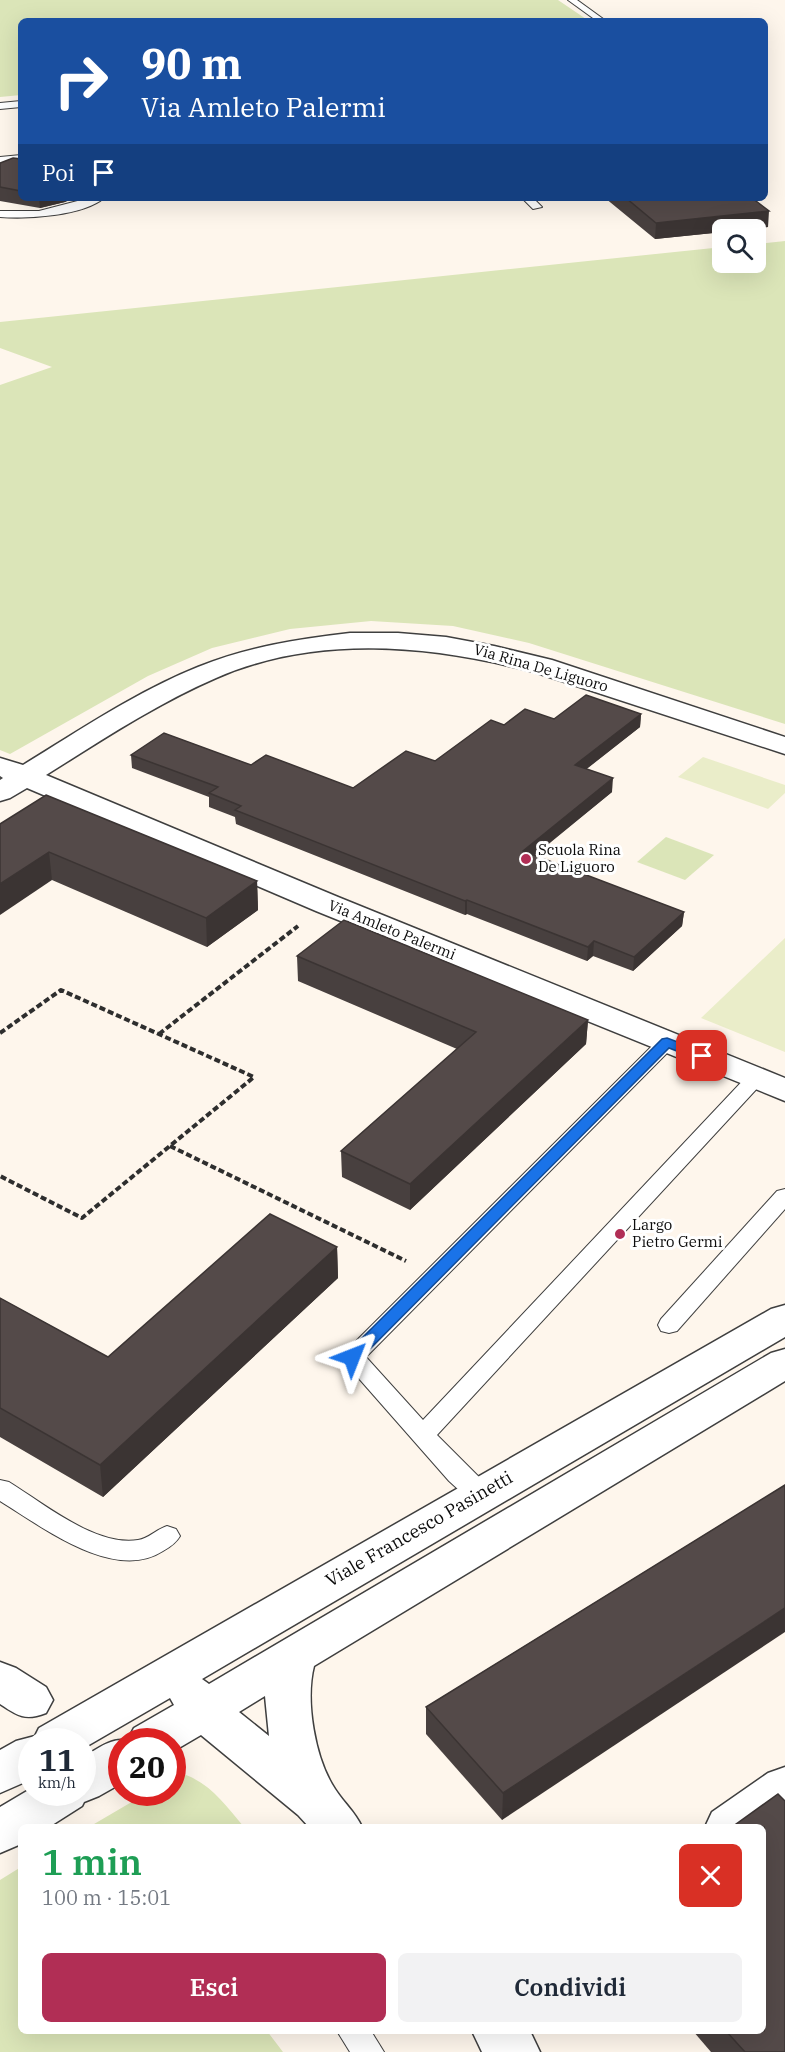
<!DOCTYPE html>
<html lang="it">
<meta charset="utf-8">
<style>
:root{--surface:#fff;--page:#f2f2f3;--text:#1f2937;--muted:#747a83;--accent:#b12e55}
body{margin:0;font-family:"IBM Plex Serif",serif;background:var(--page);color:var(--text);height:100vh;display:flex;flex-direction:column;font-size:22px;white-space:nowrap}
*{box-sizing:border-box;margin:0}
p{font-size:20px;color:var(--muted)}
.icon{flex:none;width:33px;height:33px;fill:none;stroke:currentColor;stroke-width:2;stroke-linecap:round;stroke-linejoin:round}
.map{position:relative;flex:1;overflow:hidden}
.drawer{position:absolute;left:18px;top:1824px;width:748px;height:210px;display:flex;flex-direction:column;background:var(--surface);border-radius:9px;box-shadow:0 6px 24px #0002}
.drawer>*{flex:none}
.guide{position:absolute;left:18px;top:18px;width:750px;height:183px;border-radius:9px;box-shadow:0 6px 24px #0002;background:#1a4fa0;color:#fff;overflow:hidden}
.controls{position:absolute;left:712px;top:219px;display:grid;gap:12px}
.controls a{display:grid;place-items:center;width:54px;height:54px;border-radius:9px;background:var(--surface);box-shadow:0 6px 24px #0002;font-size:30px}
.speed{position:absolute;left:18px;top:1728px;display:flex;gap:12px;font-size:30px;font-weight:700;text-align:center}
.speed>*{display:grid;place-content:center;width:78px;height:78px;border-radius:50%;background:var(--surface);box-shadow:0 6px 24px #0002;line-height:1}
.speed small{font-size:15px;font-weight:400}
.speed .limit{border:9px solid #d22;background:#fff;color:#111}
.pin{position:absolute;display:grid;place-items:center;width:51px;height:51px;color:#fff;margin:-26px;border-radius:12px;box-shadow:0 3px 9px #0006}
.me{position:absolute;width:66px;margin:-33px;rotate:45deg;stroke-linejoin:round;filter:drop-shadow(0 0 4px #0008)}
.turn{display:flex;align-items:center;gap:21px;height:126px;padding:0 24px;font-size:27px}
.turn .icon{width:78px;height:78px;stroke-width:2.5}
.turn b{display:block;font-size:42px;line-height:51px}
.then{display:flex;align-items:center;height:57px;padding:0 24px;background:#0003;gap:12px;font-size:22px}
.round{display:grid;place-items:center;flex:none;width:63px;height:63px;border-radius:9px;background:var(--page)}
.summary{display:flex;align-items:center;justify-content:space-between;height:102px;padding:0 24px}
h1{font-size:36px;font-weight:600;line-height:45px;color:#1e9e55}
.primary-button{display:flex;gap:12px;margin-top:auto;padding:12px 24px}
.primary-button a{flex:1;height:69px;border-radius:9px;background:var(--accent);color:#fff;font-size:24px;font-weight:600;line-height:69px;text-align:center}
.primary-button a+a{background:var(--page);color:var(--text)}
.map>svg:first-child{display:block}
.green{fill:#dbe5b8}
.pitch{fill:#eaedc9}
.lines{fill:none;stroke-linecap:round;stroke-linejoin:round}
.service-casing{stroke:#3f3f3f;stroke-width:2}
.minor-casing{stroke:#3f3f3f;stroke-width:3}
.path{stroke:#2e2e2e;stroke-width:4;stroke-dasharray:6 3;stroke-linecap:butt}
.service{fill:#fff;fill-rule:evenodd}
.minor{fill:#fff;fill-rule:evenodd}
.wall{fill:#48403f}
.shaded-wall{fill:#3b3433}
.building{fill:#544a49;stroke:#3b3433;stroke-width:1.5}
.route{fill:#1a73e8;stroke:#114b97;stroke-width:1.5}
.poi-dot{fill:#b12e55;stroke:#fff;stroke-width:2}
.labels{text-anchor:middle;stroke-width:6;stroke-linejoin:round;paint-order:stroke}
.street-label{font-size:15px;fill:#0c0c0c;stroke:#fff}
.poi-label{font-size:15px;fill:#0c0c0c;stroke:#fff;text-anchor:start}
.near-street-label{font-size:18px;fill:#0c0c0c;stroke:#fff}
</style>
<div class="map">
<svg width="785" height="2052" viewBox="0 0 785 2052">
<rect width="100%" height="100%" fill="#fef6ec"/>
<!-- green -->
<g class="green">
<path d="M 0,0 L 558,0 L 589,21 L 21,21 L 21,95 L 0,97 Z"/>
<path d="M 785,241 L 785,724 L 529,643 L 453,626 L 371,621 L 290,629 L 212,648 L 148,676 L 10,754 L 0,750 L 0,385 L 52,367 L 0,348 L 0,322 L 723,247 L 723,262 L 756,262 L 756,244 Z"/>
<path d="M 666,837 L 714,855 L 685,880 L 637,862 Z"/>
<path d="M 186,1775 C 212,1785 226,1806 244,1827 L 89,1827 L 147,1793 L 172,1792 L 173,1778 Z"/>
<path d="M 21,1867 L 21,2031 L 267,2031 L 283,2052 L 0,2052 L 0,1880 Z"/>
</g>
<!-- pitch -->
<g class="pitch">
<path d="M 703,757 L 785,785 L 785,793 L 768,809 L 678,777 Z"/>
<path d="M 785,938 L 785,1052 L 701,1018 Z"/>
</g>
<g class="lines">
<defs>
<g id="service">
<path d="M 568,0 L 577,0 L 606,21 L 597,21 Z"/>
<path d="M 21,101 L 21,107 L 0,109 L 0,103 Z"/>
<path d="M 21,155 L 21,161 L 0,163 L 0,157 Z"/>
<path d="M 89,198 L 104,198 C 83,216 27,219 0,217 L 0,211 L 39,211 Z"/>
<path d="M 522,198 L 533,198 L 542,207 L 533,209 Z"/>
<path d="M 667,1036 L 674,1038 L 677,1042 L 674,1046 L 366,1357 L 423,1420 L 749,1074 L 756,1072 L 763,1074 L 766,1078 L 763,1082 L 437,1435 L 489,1487 L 492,1494 L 489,1501 L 480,1503 L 471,1501 L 449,1481 L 340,1357 L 660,1038 Z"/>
<path d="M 785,1189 L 785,1209 L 677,1331 L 669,1333 L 661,1331 L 658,1325 L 661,1319 L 777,1191 Z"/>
<path d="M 0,1480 L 9,1482 C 43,1503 96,1547 138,1540 C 148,1539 157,1529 167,1526 L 176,1529 L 180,1536 C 176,1543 170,1547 163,1551 C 114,1583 41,1526 0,1501 Z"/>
<path d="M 337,2031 L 371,2031 L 384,2052 L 350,2052 Z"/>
</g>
<g id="minor">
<path d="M 350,633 L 398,633 L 446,637 L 494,646 L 552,660 L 785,737 L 785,754 L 534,672 C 430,645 317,634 216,678 C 156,704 102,740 46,775 L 338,897 L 785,1078 L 785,1101 L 316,911 L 27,788 L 10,798 L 0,801 L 0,780 L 3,778 L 0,776 L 0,758 L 23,765 C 80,730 136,692 198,667 C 247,647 298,639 350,633 Z"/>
<path d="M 785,1305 L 785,1337 L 202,1679 L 209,1684 L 771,1353 L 785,1349 L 785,1381 L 314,1666 C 305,1701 315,1759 335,1789 C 344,1803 355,1812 362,1827 L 309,1827 L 298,1815 L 201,1735 L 172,1752 L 172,1742 L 122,1742 L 122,1783 L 99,1796 L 84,1802 L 82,1806 L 49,1827 L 21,1827 L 21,1844 L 0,1853 L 0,1807 L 32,1788 L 32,1792 L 82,1792 L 82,1758 C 94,1751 113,1736 127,1741 L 134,1728 L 174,1705 L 170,1698 L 82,1749 L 82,1742 L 32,1742 L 32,1779 L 0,1793 L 0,1750 L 16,1741 L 35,1736 L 39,1728 L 771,1309 ZM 265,1696 L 269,1736 L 239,1712 Z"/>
<path d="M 0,1662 L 16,1668 L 46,1687 L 53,1700 L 46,1713 C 25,1721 18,1716 0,1704 Z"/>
<path d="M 785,1767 L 785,1814 L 764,1829 L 764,1827 L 705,1827 L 712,1812 L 768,1773 Z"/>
<path d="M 472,2031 L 530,2031 L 540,2052 L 482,2052 Z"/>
</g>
</defs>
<!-- service casing -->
<use href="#service" class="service-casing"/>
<!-- minor casing -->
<use href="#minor" class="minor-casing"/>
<!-- path -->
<g class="path">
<path d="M 0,1033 L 61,990 L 254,1077 L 82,1218 L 0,1176"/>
<path d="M 159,1034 L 298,926"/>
<path d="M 170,1146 L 406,1261"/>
</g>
<!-- service -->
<use href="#service" class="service"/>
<!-- minor -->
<use href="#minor" class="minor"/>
</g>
<!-- wall -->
<g class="wall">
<path d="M 21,159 L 21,198 L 73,198 L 65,202 L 40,208 L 0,201 L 0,163 Z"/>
<path d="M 605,198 L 752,198 L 768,227 L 723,230 L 723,232 L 655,239 Z"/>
<path d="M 641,714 L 640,727 L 586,769 L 612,792 L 534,856 L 684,912 L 682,926 L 633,971 L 593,956 L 587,961 L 467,914 L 465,915 L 236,824 L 235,817 L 209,807 L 209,797 L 132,768 L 131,755 L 251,765 L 353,788 L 435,761 L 504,725 Z"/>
<path d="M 0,824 L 257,881 L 258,910 L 207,947 L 52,880 Z"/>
<path d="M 297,956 L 588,1020 L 586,1044 L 410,1210 L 342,1177 L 341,1151 L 457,1049 L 298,981 Z"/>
<path d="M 337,1247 L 338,1278 L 103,1497 L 0,1437 L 0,1298 L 108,1357 Z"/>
<path d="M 785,1485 L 502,1820 L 426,1734 L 426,1707 Z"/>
<path d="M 693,2031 L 764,2031 L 785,2052 L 711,2052 Z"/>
</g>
<!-- shaded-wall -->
<g class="shaded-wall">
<path d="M 39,198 L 73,198 L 65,202 L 40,208 Z"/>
<path d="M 769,211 L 768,227 L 747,230 L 723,230 L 723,232 L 655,239 L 656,223 Z"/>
<path d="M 641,714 L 640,727 L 574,779 L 575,765 Z"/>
<path d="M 613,778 L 612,792 L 522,865 L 523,851 Z"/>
<path d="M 49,852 L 52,880 L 0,915 L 0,884 Z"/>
<path d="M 257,881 L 258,910 L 207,947 L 206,918 Z"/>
<path d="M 467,900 L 467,914 L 465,915 L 465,901 Z"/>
<path d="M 684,912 L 682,926 L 633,971 L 634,957 Z"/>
<path d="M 594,941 L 593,956 L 587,961 L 588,947 Z"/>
<path d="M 588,1020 L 586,1044 L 410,1210 L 410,1184 Z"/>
<path d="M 337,1247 L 338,1278 L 103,1497 L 100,1465 Z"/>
<path d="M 785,1608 L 785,1632 L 502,1820 L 503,1793 Z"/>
</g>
<!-- building -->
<g class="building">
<path d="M 13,158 L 21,159 L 21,191 L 0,187 L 0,163 Z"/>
<path d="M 626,198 L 752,198 L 769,211 L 656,223 Z"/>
<path d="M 586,695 L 641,714 L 575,765 L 613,778 L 523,851 L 684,912 L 634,957 L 594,941 L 588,947 L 467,900 L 465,901 L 235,810 L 241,806 L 209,793 L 218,787 L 131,755 L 164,733 L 251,765 L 266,755 L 353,788 L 406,751 L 435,761 L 491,720 L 504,725 L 525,709 L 554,719 Z"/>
<path d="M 46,795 L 257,881 L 206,918 L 49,852 L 0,884 L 0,824 Z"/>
<path d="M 344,920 L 588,1020 L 410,1184 L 341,1151 L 476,1032 L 297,956 Z"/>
<path d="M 270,1214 L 337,1247 L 100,1465 L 0,1408 L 0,1298 L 108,1357 Z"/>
<path d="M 785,1485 L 785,1608 L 503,1793 L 426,1707 Z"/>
<path d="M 778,1794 L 785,1801 L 785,2052 L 745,2052 L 726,2031 L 764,2031 L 764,1827 L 732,1827 Z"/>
</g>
<!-- route -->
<path class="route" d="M 667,1038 L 707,1053 L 709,1056 L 702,1061 L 669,1048 L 358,1361 L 347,1361 L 344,1357 L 347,1353 L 662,1039 Z"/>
<!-- markers -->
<g class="poi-dot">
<circle cx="526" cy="859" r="6"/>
<circle cx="620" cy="1234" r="6"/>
</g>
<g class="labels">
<!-- street labels -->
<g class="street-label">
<text transform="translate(541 668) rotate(16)" y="5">Via Rina De Liguoro</text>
<text transform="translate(392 930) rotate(22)" y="5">Via Amleto Palermi</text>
</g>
<!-- poi labels -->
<g class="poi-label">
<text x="538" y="855">Scuola Rina<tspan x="538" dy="17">De Liguoro</tspan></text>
<text x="632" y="1230">Largo<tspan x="632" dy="17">Pietro Germi</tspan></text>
</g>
<!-- near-street labels -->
<g class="near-street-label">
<text transform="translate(419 1529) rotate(-30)" y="6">Viale Francesco Pasinetti</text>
</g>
</g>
</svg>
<div class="controls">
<a><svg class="icon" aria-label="search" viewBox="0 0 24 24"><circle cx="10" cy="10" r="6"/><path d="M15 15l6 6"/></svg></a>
</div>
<div class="speed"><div>11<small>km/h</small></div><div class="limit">20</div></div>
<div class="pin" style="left:702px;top:1056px;background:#d93025"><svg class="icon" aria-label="arrive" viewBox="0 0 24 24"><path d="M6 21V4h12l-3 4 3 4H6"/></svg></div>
<svg class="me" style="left:352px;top:1357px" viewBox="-20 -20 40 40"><path d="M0-17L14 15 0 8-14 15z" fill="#1a73e8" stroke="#fff" stroke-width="4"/></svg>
<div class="guide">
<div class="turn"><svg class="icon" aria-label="right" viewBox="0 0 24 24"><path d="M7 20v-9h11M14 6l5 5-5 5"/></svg><div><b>90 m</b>Via Amleto Palermi</div></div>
<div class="then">Poi<svg class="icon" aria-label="arrive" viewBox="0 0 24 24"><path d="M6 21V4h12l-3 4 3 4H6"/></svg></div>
</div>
<section class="drawer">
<div class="summary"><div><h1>1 min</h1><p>100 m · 15:01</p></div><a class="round" style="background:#d93025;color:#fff"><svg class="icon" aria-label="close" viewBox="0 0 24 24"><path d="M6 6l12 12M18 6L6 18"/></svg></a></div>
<div class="primary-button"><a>Esci</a><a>Condividi</a></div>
</section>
</div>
